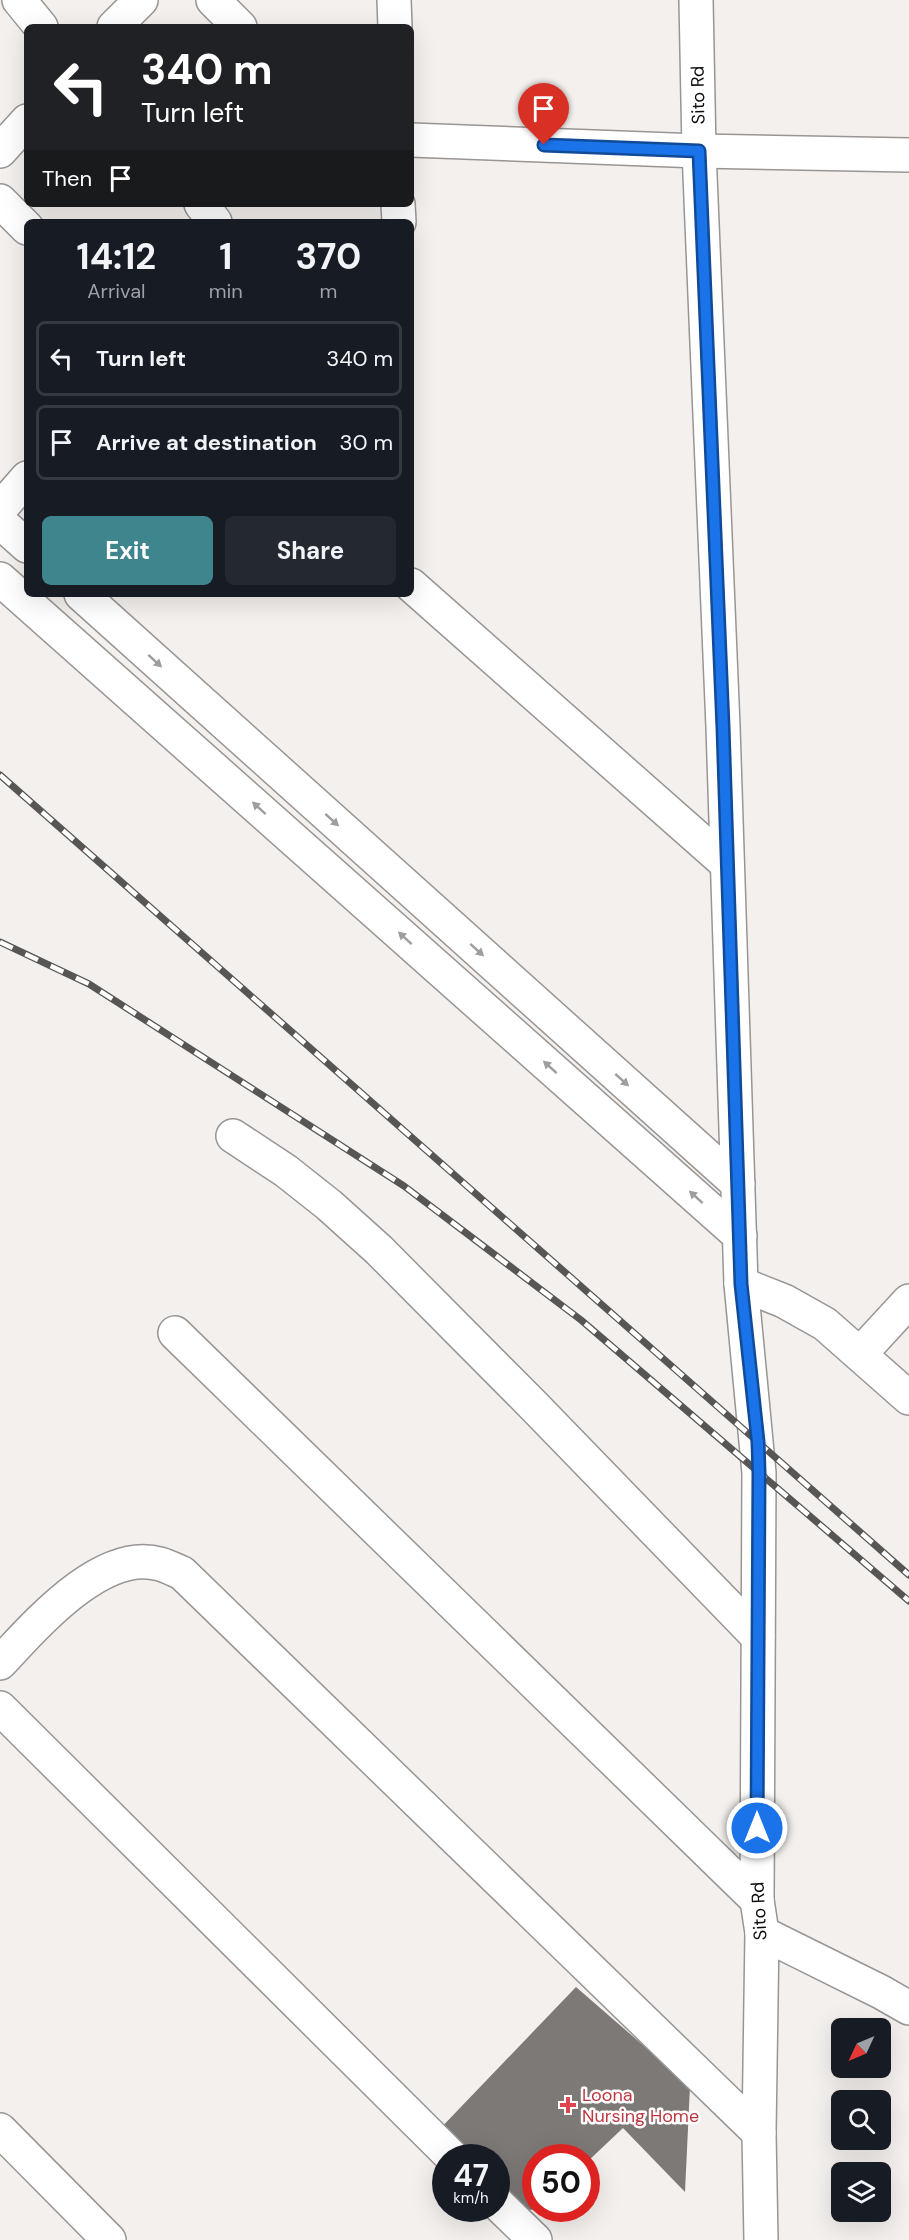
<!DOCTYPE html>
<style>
:root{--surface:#171b24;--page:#242831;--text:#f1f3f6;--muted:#9ea1a6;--line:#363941;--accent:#3f858e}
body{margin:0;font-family:"DM Sans",sans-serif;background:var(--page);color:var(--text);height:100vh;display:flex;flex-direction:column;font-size:22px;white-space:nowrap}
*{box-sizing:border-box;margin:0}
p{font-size:20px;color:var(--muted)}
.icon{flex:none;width:33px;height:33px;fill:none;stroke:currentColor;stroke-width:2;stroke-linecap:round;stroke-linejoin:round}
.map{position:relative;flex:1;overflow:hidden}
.drawer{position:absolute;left:24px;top:219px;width:390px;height:378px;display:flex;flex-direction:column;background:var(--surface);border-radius:9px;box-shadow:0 6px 24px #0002}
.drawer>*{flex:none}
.hud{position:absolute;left:24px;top:24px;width:390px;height:183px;border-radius:9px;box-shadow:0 6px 24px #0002;background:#202124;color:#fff;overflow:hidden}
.needle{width:39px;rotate:226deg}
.controls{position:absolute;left:831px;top:2018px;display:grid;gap:12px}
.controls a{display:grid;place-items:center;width:60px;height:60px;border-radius:9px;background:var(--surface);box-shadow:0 6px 24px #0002;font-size:30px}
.speed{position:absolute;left:432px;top:2144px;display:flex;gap:12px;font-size:30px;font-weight:700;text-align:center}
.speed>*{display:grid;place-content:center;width:78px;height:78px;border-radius:50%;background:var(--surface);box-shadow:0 6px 24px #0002;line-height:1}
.speed small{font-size:15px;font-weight:400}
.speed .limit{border:9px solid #d22;background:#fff;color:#111}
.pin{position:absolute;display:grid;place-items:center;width:51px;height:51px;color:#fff;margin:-62px -26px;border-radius:50% 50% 50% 0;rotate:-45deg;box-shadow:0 0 6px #0007}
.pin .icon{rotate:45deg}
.me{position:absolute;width:66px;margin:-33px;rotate:0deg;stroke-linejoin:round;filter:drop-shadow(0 0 4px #0008)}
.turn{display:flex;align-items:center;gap:21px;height:126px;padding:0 18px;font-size:27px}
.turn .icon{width:78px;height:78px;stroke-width:2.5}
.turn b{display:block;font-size:42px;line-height:51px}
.then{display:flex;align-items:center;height:57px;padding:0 18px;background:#0003;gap:12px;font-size:22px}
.eta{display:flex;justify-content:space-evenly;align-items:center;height:102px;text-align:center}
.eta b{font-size:36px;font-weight:700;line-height:42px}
.primary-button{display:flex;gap:12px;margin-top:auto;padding:12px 18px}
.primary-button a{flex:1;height:69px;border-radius:9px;background:var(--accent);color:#fff;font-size:24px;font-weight:700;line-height:69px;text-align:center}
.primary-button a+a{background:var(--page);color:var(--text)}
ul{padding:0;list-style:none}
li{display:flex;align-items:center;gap:18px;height:75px;margin:0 12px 9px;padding:0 6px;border:3px solid var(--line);border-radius:9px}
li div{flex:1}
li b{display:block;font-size:22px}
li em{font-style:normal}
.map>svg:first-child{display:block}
.building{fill:#7c7977}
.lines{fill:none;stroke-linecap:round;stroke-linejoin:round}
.street-casing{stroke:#999593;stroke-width:36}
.secondary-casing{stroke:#999593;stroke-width:36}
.street{stroke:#fff;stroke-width:33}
.secondary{stroke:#fff;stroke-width:33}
.rail-casing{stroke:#575654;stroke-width:7}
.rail{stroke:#fff;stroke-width:4.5;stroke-dasharray:14;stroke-linecap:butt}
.oneway{fill:#9f9e9e}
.route-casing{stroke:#114b97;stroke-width:15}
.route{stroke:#1a73e8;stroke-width:10}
.health-dot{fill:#e0444e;stroke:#fff;stroke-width:2}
.labels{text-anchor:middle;stroke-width:5;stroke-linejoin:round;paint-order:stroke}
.street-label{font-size:18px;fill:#0e0d0c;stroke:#fff}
.health-label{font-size:18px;fill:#be3a42;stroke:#fff;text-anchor:start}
</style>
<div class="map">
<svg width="909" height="2240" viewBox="0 0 909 2240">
<rect width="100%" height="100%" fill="#f3f0ed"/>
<!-- building -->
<path class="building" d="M 576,1987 L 690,2086 L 685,2192 L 623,2128 L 586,2163 L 586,2157 L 536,2157 L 536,2210 L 511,2209 L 496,2195 L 496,2157 L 458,2157 L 435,2134 Z"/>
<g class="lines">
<defs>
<g id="street">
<path d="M 19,0 L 41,27"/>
<path d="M 213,0 L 240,27"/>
<path d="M 394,0 L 395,27"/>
<path d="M 114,27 L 141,0"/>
<path d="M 411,140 L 699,151 L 909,155"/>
<path d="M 0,151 L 27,121"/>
<path d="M 0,201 L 27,228"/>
<path d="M 201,204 L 215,222"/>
<path d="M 398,204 L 399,222"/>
<path d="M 0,509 L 27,478"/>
<path d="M 0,522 L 27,546"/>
<path d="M 0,579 L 740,1236"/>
<path d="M 411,585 L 727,864"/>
<path d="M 81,594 L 738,1184"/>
<path d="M 233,1136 L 286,1171 L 329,1205 L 379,1250 L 534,1406 L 758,1637"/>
<path d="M 741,1284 L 784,1301 L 825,1324 L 909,1398"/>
<path d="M 175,1333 L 757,1900"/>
<path d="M 860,1354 L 909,1301"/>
<path d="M 0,1663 C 35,1626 102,1547 160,1564 C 167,1566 175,1570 182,1573 L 759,2133"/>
<path d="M 0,1708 L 452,2157"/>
<path d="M 762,1933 L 881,1992 L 909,2008"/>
<path d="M 0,2130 L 109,2240"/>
<path d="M 496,2202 L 535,2240"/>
</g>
<path id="secondary" d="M 696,0 L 699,151 L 723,727 L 741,1284 L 759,1473 L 757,1900 L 762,1933 L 759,2133 L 761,2240"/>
</defs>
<!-- street casing -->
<use href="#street" class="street-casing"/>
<!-- secondary casing -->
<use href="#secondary" class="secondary-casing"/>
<!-- street -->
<use href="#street" class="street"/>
<!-- secondary -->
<use href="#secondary" class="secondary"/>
<defs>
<g id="rail">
<path d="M 0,775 L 909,1575"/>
<path d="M 0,942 L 89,984 L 404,1186 L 581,1320 L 909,1601"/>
</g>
</defs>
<!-- rail casing -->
<use href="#rail" class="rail-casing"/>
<!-- rail -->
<use href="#rail" class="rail"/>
</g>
<!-- one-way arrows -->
<defs><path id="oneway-solid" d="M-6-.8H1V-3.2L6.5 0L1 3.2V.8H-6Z" transform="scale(1.5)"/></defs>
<g class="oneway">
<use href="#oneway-solid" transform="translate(155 661) rotate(42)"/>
<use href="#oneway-solid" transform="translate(259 808) rotate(-138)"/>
<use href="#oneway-solid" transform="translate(332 820) rotate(42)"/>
<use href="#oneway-solid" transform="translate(405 938) rotate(-138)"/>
<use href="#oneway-solid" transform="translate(477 950) rotate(42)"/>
<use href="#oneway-solid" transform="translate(550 1067) rotate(-138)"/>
<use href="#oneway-solid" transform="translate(622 1080) rotate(42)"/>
<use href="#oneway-solid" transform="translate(696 1197) rotate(-138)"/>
</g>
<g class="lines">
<defs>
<path id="route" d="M 544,145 L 699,151 L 723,727 L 741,1284 L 758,1442 L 759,1473 L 757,1828"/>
</defs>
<!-- route casing -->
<use href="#route" class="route-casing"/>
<!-- route -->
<use href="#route" class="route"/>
</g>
<!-- markers -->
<path class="health-dot" d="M565 2096h6v6h6v6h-6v6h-6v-6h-6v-6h6z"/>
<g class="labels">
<!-- street labels -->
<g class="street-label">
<text transform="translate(698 95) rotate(-91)" y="6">Sito Rd</text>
<text transform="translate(759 1911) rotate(-93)" y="6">Sito Rd</text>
</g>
<!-- health labels -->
<g class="health-label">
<text x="582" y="2101">Loona<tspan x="582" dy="21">Nursing Home</tspan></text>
</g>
</g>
</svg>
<div class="controls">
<a><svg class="needle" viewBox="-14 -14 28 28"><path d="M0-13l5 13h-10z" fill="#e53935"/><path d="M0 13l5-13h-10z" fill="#9ea1a6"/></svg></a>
<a><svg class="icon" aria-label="search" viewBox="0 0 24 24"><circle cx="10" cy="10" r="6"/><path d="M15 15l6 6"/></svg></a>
<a><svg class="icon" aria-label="layers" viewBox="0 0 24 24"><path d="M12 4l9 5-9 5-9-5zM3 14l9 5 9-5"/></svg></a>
</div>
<div class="speed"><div>47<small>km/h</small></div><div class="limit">50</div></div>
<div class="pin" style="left:544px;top:145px;background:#d93025"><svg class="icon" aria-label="arrive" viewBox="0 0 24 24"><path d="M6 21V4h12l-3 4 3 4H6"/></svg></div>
<svg class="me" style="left:757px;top:1828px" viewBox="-20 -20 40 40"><circle r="17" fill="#1a73e8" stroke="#fff" stroke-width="3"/><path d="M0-11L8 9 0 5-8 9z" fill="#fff"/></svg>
<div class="hud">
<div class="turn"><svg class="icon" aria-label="left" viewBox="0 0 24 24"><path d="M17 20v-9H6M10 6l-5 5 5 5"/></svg><div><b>340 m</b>Turn left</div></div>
<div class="then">Then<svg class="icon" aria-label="arrive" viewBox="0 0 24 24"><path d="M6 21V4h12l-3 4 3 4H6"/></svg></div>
</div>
<section class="drawer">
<div class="eta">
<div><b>14:12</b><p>Arrival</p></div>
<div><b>1</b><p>min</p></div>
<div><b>370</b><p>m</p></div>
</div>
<ul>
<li><svg class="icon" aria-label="left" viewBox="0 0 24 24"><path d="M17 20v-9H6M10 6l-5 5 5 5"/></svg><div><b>Turn left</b></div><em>340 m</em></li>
<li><svg class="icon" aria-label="arrive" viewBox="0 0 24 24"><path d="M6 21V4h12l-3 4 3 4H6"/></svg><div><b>Arrive at destination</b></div><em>30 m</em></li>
</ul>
<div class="primary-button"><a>Exit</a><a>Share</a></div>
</section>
</div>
